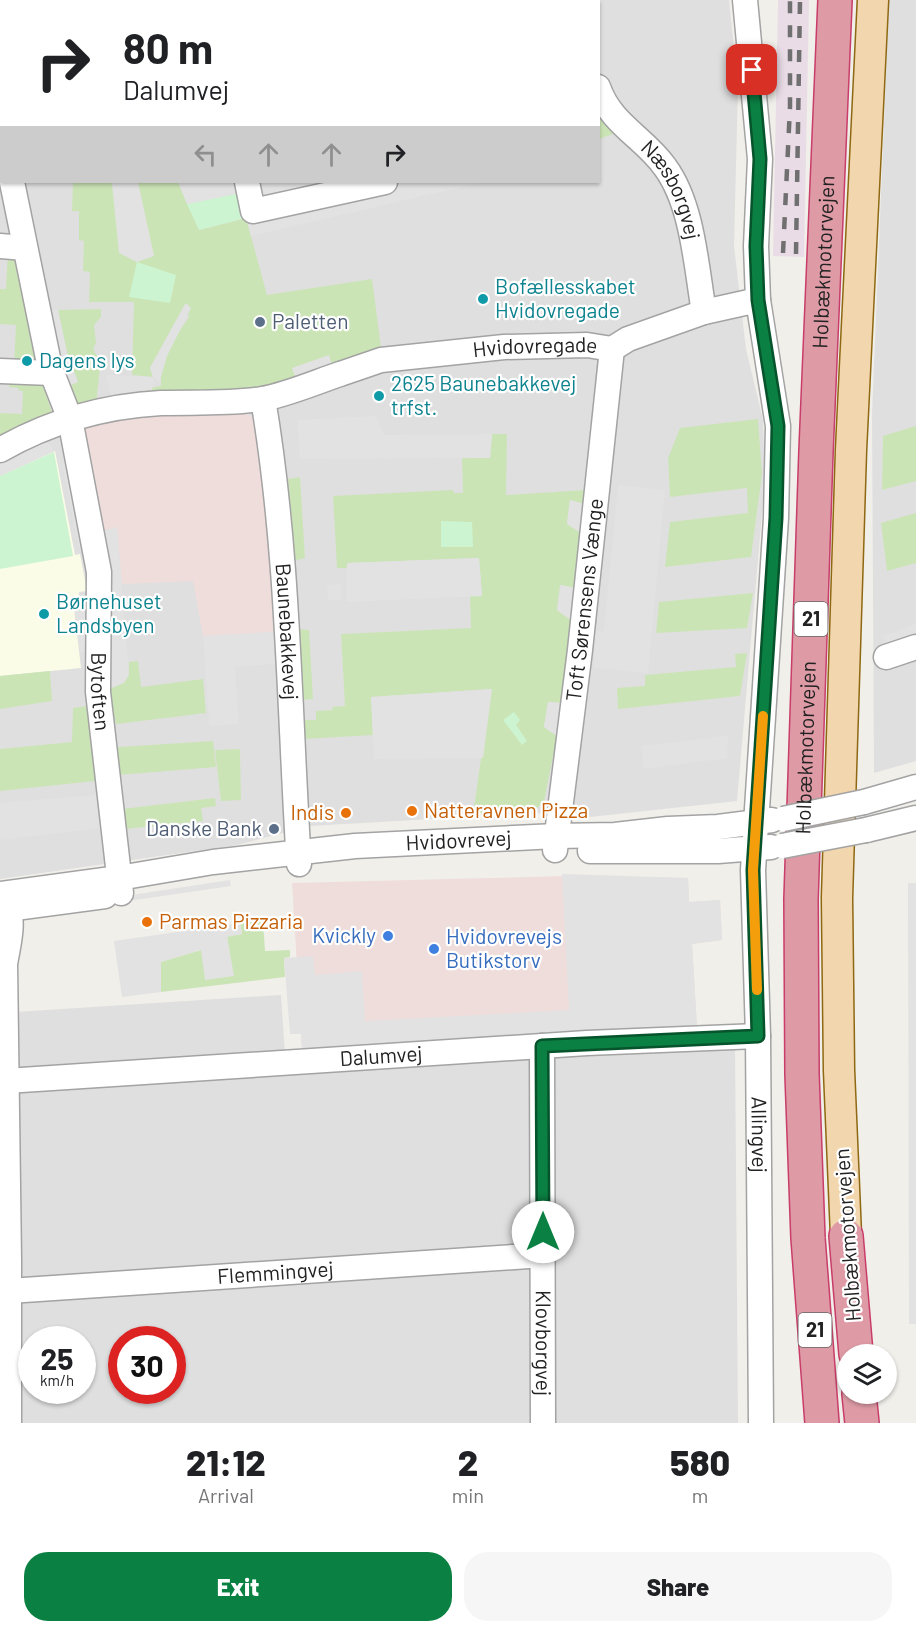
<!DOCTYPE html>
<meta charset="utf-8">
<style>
:root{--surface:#fff;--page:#f6f6f6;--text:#202124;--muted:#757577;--accent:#0b8043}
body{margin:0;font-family:Barlow,sans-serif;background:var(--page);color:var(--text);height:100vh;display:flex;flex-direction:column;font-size:22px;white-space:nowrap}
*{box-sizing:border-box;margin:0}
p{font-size:20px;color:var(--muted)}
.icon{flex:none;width:33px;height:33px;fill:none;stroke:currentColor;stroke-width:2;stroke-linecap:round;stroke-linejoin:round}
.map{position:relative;height:1423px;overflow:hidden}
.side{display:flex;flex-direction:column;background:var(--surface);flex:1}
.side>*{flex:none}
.guide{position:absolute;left:0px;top:0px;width:600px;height:183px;box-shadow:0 2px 4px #0004;background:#fff;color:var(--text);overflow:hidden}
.tools{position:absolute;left:837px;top:1344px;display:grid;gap:12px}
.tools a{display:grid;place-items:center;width:60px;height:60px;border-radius:50%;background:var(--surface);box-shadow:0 2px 4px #0004;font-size:30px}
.speed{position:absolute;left:18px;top:1326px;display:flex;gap:12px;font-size:30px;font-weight:700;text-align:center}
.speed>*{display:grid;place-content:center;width:78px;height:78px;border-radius:50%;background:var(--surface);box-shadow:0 2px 4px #0004;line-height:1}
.speed small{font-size:15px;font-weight:400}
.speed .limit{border:9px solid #d22;background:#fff;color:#111}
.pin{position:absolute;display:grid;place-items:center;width:51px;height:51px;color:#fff;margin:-26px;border-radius:12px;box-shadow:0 3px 9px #0006}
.me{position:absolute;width:66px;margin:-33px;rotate:0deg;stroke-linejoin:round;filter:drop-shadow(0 0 4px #0008)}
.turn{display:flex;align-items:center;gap:21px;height:126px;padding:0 24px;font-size:27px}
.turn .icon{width:78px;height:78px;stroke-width:2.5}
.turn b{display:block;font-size:42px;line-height:51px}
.lanes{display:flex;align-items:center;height:57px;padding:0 24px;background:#0003;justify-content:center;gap:30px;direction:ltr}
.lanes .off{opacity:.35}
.eta{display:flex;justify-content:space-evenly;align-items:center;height:102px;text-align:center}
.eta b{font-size:36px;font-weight:800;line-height:42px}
.button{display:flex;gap:12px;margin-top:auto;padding:12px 24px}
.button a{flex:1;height:69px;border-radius:24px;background:var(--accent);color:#fff;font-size:24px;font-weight:800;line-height:69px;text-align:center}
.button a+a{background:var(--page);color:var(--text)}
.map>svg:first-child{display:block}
.residential{fill:#e0dfdf;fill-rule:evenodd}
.commercial{fill:#efdddb}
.industrial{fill:#e9dce6}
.education{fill:#fbfce7}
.grass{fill:#cbe4b6}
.park{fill:#cdf4d1}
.parking{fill:#e2e2e2}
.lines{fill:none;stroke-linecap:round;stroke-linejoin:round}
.minor-casing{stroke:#a3a3a3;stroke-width:27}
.major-casing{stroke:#8e6812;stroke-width:33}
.highway-casing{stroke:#c83d69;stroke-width:36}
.minor{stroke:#fff;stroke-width:24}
.major{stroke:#f2d6ad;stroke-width:30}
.highway{stroke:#de9ba6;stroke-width:33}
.rail{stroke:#707070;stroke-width:4.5;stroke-dasharray:12 12;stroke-linecap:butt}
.minor-bridge-casing{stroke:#a3a3a3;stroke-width:27;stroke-linecap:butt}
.minor-bridge{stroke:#fff;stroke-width:24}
.route-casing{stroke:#07532c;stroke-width:15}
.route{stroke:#0b8043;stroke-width:10}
.slow{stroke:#f59e0b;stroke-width:10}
.culture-dot{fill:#0f9aa8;stroke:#fff;stroke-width:2}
.service-dot{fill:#5c6f8a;stroke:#fff;stroke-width:2}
.food-dot{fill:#e8710a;stroke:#fff;stroke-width:2}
.shop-dot{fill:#3f7fe0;stroke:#fff;stroke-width:2}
.labels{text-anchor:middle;stroke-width:4.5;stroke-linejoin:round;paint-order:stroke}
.shield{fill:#fff;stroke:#646464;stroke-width:1.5}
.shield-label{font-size:20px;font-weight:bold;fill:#222}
.street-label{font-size:21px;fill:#222;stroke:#fff}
.culture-label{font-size:21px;fill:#0d838f;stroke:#fff;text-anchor:start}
.service-label{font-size:21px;fill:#4e5e75;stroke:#fff;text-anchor:start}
.food-label{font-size:21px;fill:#c56008;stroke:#fff;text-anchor:start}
.shop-label{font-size:21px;fill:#366cbe;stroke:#fff;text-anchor:end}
</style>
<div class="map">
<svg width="916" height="1423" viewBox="0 0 916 1423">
<rect width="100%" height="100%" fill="#f1efea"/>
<!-- residential -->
<g class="residential">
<path d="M 42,0 L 729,0 L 738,86 L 734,246 L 746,349 L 763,420 L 765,479 L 737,801 L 581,818 L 537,813 L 310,826 L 237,845 L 0,879 L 0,19 L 1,18 L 2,182 L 598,182 L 598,2 L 38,1 ZM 84,421 L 272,632 L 193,581 L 117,527 L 101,531 Z"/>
<path d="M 889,0 L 916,0 L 916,761 L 874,773 L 872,414 Z"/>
<path d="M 281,995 L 286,1070 L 735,1044 L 738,1423 L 0,1423 L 0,1013 ZM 32,1340 L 82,1340 L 82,1390 L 32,1390 ZM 122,1340 L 172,1340 L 172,1390 L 122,1390 Z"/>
</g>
<!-- commercial -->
<g class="commercial">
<path d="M 152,412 L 246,412 L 253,419 L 268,501 L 273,632 L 203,636 L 193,581 L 122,584 L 117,528 L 101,531 L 83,421 Z"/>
<path d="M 568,876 L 688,878 L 689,902 L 720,900 L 722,940 L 692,944 L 697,1027 L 302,1049 L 292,883 Z"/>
</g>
<!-- industrial -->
<path class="industrial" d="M 778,0 L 809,0 L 804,257 L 773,256 Z"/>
<!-- education -->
<path class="education" d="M 55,451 L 75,555 L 80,554 L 87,591 L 79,592 L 79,597 L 73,598 L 81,668 L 0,676 L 0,476 Z"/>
<!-- grass -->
<g class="grass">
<path d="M 599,114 L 616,133 L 599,139 Z"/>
<path d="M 73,182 L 111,182 L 112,184 L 127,182 L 178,182 L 199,230 L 246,218 L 267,295 L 372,279 L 384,370 L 284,406 L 246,412 L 152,412 L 80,425 L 47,438 L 0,463 L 0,413 L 22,414 L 23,391 L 19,391 L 18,388 L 9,387 L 10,377 L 40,378 L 52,412 L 73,404 L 66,387 L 78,381 L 68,357 L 58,310 L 101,309 L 101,317 L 94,325 L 96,343 C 90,352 97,352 99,360 C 101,372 97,388 97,399 L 161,386 L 160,360 L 189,317 L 185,304 L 150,368 L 154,377 L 132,375 L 134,302 L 89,302 L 90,272 L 83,271 L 84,241 L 79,240 L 79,211 L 72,211 Z"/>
<path d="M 8,252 L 15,253 L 36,368 L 14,367 L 16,325 L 0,324 L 0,289 L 6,289 Z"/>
<path d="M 758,419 L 762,474 L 751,557 L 665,567 L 670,522 L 748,513 L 747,488 L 670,497 L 668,458 L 680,428 Z"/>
<path d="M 916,426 L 916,481 L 882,490 L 883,436 Z"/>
<path d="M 492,434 L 507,434 L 506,495 L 586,490 L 584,504 L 570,500 L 567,524 L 581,533 L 575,588 L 560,585 L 557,610 L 571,620 L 562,703 L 548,702 L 544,727 L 557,736 L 544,802 L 535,810 L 473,814 L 491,689 L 371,697 L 373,735 L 304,739 L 303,720 L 316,720 L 316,711 L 333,710 L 332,707 L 345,706 L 341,634 L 471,628 L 470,596 L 482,596 L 479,558 L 347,563 L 347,568 L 337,568 L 333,496 L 453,490 L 454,493 L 463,493 L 462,458 L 490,458 Z"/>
<path d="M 300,477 L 305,558 L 293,561 L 288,479 Z"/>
<path d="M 916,513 L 916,563 L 887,571 L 881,523 Z"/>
<path d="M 753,593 L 747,628 L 656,633 L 659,602 Z"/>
<path d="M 298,629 L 309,630 L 313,699 L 302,700 Z"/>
<path d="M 747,653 L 740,696 L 618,709 L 617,688 L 645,686 L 645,675 L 736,667 L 735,654 Z"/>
<path d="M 138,661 L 141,687 L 203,679 L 206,713 L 116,724 L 109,689 C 126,682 129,681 129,662 Z"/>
<path d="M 50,671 L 52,701 L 0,709 L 0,676 Z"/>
<path d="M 87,706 L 95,781 L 0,791 L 0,749 L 72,742 L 73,708 Z"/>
<path d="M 213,741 L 216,767 L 118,775 L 115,748 L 119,747 Z"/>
<path d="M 240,749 L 241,800 L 221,801 L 215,750 Z"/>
<path d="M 215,798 L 216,806 L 201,808 L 203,821 L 125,829 L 122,809 Z"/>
<path d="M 263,920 L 265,951 L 290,950 L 290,957 L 284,958 L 285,977 L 161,992 L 160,962 L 201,950 L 233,976 L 227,936 L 242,934 L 240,923 Z"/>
</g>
<!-- park -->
<g class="park">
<path d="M 240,193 L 246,218 L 199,230 L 187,204 Z"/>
<path d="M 137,262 L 176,275 L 170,303 L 129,297 Z"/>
<path d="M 54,452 L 73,556 L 0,569 L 0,476 Z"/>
<path d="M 441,521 L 472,522 L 473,547 L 441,547 Z"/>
<path d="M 514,712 L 520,720 L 516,725 L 527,741 L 522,745 L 503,720 Z"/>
</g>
<!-- parking -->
<g class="parking">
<path d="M 91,0 L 256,0 L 249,2 Z"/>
<path d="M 121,182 L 138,182 L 154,256 L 137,262 L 119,253 L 112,184 Z"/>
<path d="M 178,182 L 483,182 L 251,236 L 240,193 L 187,204 Z"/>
<path d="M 186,303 L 191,308 L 167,356 L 159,384 L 154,377 L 152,390 L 111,396 L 106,375 L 153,377 L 150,368 Z"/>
<path d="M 58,310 L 68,357 L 78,382 L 66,387 L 44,311 Z"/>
<path d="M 329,355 L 333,369 L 297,382 L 292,368 Z"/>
<path d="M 376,416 L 384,435 L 492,434 L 490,458 L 300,459 L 297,420 Z"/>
<path d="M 45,440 L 55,451 L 0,476 L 0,463 Z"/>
<path d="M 72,461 L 91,555 L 79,547 L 62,463 Z"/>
<path d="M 618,485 L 665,490 L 648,673 L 593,668 L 596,631 L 604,631 Z"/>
<path d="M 570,500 L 584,504 L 581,533 L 567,524 Z"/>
<path d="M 117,527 L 129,675 L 124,683 L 109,689 L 111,668 L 101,531 Z"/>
<path d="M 479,558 L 482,596 L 346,602 L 347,563 Z"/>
<path d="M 341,584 L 341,600 L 328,600 L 327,585 Z"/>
<path d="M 561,585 L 575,588 L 571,620 L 557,610 Z"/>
<path d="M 73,601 L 92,601 L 90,653 L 80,652 Z"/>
<path d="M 916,624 L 916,638 L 887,648 L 883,636 Z"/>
<path d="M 273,632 L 275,664 L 235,667 L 239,724 L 209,726 L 203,636 Z"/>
<path d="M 492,689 L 483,758 L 374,759 L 371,697 Z"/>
<path d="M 548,702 L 562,703 L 557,736 L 544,727 Z"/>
<path d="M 728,736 L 727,758 L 644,769 L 641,746 Z"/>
<path d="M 97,795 L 101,828 L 0,840 L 0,803 Z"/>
<path d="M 562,874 L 688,878 L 689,902 L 720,900 L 722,940 L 692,944 L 697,1027 L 302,1049 L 301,1034 L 290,1034 L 284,958 L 313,956 L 315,975 L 362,971 L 365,1021 L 569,1010 Z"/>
<path d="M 230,880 L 231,886 L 60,911 L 60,906 Z"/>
<path d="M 908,883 L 916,883 L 916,1324 L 909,1324 Z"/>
<path d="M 240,923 L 242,934 L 227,937 L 234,976 L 205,980 L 201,950 L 161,962 L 161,992 L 122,997 L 114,941 Z"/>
</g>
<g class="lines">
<defs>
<g id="minor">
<path d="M 457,0 L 458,2"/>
<path d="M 571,0 L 571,2"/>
<path id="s1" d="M 745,0 L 760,159 L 756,246 L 758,300 L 778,426 L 776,518 L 753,870 L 758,1036 L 761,1423"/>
<path d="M 146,2 L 152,0"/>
<path id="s2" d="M 598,87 C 611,125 644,137 665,167 C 693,205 696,266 704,312"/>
<path id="s3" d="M 12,182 L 50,368 L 70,419 L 99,572 L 98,692 L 121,893"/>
<path d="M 247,182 L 253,211 L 385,182"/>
<path d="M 0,246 L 25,248"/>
<path d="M 0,371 L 52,373"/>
<path id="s4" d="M 343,373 L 381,360 L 504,347 L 587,345 L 612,349 L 628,339 L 704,312 L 758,300"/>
<path id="s5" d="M 263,399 C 289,553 289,709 299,864"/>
<path d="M 0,450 C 49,422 105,406 161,403 C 195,402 228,404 262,399 C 286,395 316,382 340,374"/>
<path d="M 886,657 L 916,647"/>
<path d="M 864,802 L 916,787"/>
<path d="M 866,830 L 916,818"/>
<path id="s6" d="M 555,850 L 580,650 L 612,349"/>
<path d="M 590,851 L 718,851 L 771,847"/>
<path id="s7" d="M 0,894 L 119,878 L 213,862 L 355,846 L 556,836 L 615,835 L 668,829 L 718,827 L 772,820"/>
<path d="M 4,896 C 16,920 9,940 5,964 L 9,1260 L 9,1423"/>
<path d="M 0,910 L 105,896"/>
<path id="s8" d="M 542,1046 L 543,1423"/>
<path id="s9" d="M 6,1081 L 587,1043 L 758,1036"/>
<path id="s10" d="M 9,1291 L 543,1255"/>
</g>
<path id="major" d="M 846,1236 L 839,1070 L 837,898 L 851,450 L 873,0"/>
<g id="highway">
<path d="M 846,1236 L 856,1354"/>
<path d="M 859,1394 L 862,1423"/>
<path id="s11" d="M 822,1423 L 808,1238 L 802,1074 L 801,899 L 816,451 L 835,0"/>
</g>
</defs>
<!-- minor casing -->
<use href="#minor" class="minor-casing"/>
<!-- major casing -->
<use href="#major" class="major-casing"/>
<!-- highway casing -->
<use href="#highway" class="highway-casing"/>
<!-- minor -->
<use href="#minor" class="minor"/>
<!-- major -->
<use href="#major" class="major"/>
<!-- highway -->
<use href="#highway" class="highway"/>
<!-- rail -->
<g class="rail">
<path d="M 783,253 L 790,107 L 790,0"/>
<path d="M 796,254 L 800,0"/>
</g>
<defs>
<g id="minor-bridge">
<path d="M 783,819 L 864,802"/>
<path d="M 782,846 L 866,830"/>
</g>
</defs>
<!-- minor-bridge casing -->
<use href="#minor-bridge" class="minor-bridge-casing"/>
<!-- minor-bridge -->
<use href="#minor-bridge" class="minor-bridge"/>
</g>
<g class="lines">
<defs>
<path id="route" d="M 543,1232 L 542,1046 L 758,1036 L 753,870 L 776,518 L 778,426 L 758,300 L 756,246 L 760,159 L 752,70"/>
</defs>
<!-- route casing -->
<use href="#route" class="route-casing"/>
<!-- route -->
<use href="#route" class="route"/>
<!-- slow -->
<path class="slow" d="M 757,990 L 753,870 L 763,716"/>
</g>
<!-- markers -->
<g class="culture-dot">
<circle cx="483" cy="299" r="6"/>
<circle cx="27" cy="361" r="6"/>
<circle cx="379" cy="396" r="6"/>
<circle cx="44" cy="614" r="6"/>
</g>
<g class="service-dot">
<circle cx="260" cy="322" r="6"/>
<circle cx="274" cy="829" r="6"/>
</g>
<g class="food-dot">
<circle cx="412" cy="811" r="6"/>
<circle cx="346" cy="813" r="6"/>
<circle cx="147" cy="922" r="6"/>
</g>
<g class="shop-dot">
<circle cx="388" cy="936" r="6"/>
<circle cx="434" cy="949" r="6"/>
</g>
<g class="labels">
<!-- shield labels -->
<g class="shield">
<rect x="794.5" y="602" width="33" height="34" rx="4.5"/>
<rect x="798.5" y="1313" width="33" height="34" rx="4.5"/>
</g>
<g class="shield-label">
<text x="811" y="626">21</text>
<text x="815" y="1337">21</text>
</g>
<!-- street labels -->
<g class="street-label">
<text dy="7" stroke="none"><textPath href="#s2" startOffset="129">Næsborgvej</textPath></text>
<text dy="7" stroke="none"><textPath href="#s11" startOffset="1162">Holbækmotorvejen</textPath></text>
<text dy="7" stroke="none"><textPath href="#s4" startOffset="195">Hvidovregade</textPath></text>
<text dy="7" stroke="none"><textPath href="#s6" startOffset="252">Toft Sørensens Vænge</textPath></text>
<text dy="7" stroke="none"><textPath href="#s5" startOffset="234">Baunebakkevej</textPath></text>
<text dy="7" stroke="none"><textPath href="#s3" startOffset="520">Bytoften</textPath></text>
<text dy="7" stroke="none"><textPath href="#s11" startOffset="676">Holbækmotorvejen</textPath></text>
<text dy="7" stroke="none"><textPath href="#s7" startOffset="462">Hvidovrevej</textPath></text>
<text dy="7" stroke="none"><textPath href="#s9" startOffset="376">Dalumvej</textPath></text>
<text dy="7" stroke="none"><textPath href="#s1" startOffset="1138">Allingvej</textPath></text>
<text transform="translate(848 1235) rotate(-94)" y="7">Holbækmotorvejen</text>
<text dy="7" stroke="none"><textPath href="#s10" startOffset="267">Flemmingvej</textPath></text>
<text dy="7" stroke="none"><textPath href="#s8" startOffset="297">Klovborgvej</textPath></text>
</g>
<!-- culture labels -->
<g class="culture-label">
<text x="495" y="294">Bofællesskabet<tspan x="495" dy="24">Hvidovregade</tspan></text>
<text x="39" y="368">Dagens lys</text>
<text x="391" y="391">2625 Baunebakkevej<tspan x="391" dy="24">trfst.</tspan></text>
<text x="56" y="609">Børnehuset<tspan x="56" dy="24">Landsbyen</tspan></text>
</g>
<!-- service labels -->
<g class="service-label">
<text x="272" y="329">Paletten</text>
<text x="262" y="836" text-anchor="end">Danske Bank</text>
</g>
<!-- food labels -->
<g class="food-label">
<text x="424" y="818">Natteravnen Pizza</text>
<text x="334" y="820" text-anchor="end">Indis</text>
<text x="159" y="929">Parmas Pizzaria</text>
</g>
<!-- shop labels -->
<g class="shop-label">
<text x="376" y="943">Kvickly</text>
<text x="446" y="944" text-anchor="start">Hvidovrevejs<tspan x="446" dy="24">Butikstorv</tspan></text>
</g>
</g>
</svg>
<div class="tools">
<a><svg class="icon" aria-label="layers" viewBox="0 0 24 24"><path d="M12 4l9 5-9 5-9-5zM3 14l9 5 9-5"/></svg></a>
</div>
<div class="speed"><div>25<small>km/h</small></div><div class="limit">30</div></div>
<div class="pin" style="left:752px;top:70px;background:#d93025"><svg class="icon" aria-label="arrive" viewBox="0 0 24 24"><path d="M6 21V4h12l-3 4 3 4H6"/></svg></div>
<svg class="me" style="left:543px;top:1232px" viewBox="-20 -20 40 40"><circle r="19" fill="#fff"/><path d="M0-13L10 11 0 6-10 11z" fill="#0b8043"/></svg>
<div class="guide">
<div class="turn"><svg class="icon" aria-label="right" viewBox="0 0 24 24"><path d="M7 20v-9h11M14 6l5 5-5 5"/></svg><div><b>80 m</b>Dalumvej</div></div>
<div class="lanes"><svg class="icon off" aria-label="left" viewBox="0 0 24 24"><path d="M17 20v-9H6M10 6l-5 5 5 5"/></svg><svg class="icon off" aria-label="ahead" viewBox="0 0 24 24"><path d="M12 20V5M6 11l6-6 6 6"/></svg><svg class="icon off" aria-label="ahead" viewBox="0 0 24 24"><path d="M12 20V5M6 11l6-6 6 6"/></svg><svg class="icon" aria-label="right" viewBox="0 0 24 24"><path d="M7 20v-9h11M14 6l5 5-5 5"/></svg></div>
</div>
</div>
<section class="side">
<div class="eta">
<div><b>21:12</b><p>Arrival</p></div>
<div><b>2</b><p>min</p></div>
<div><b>580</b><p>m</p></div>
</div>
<div class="button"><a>Exit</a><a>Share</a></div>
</section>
